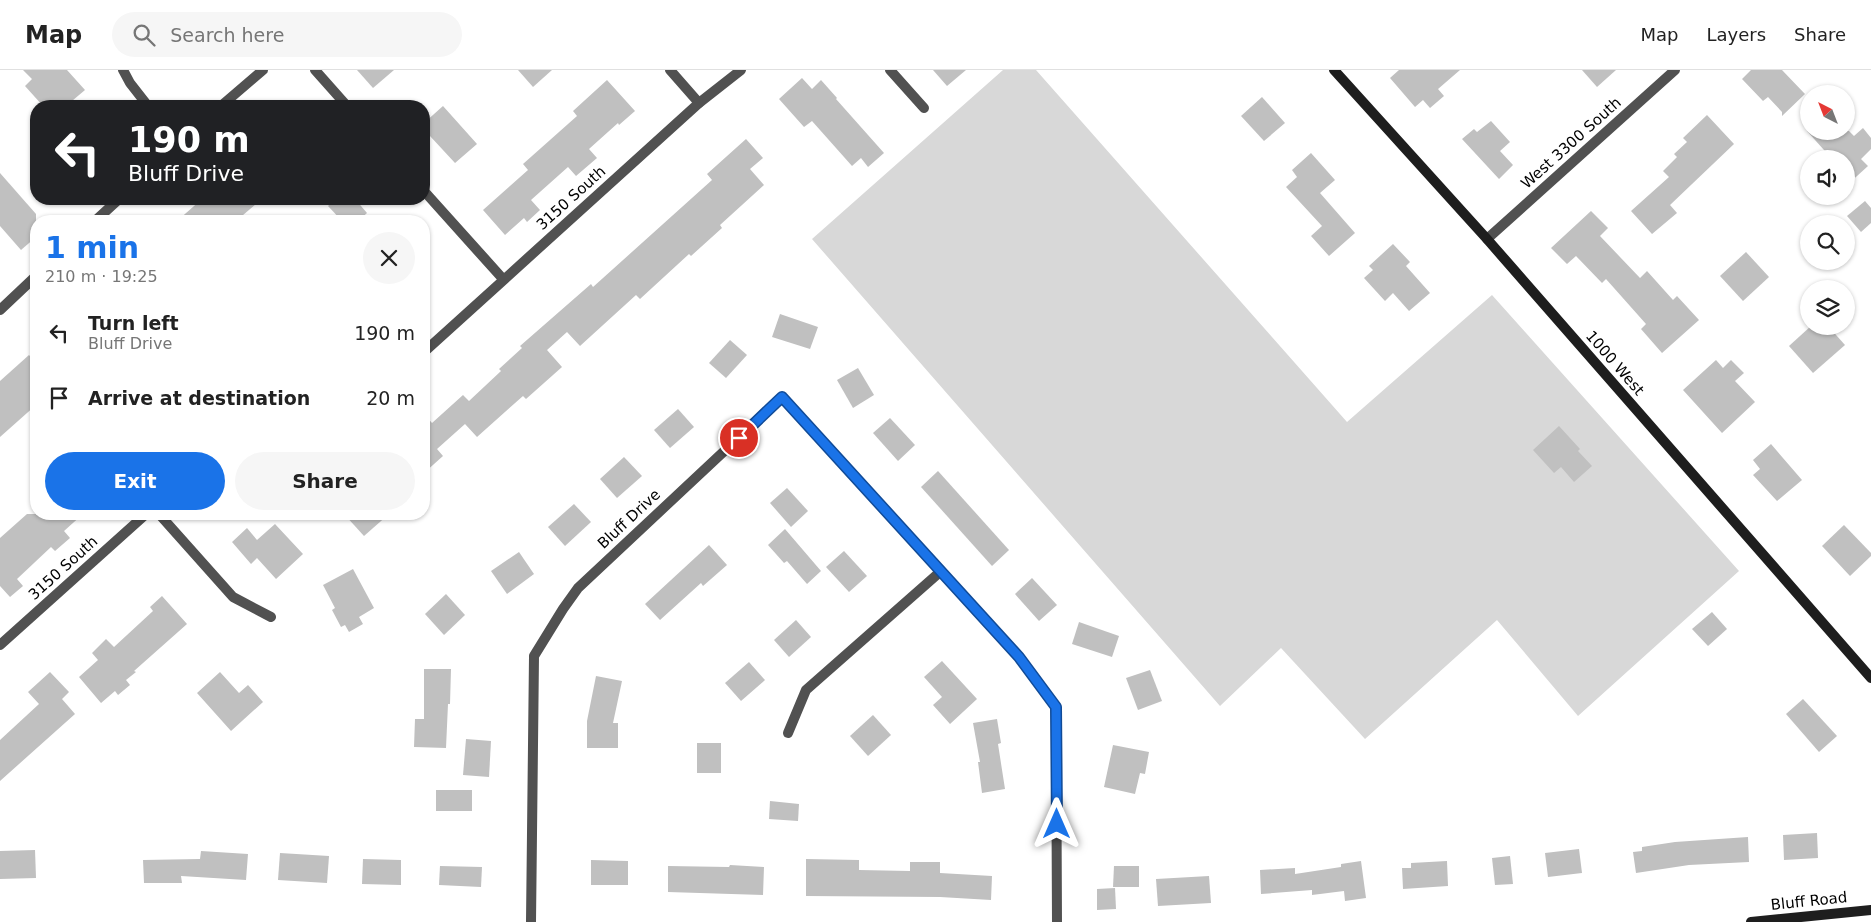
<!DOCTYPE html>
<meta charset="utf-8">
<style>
:root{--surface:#fff;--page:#f6f6f6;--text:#222;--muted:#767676;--line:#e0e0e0;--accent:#1a73e8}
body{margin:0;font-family:"DejaVu Sans",sans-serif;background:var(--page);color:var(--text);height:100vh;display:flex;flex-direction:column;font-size:19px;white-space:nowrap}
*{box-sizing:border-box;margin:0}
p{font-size:16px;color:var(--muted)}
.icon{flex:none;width:28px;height:28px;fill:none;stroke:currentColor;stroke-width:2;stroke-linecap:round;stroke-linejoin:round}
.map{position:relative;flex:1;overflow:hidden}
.sheet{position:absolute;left:30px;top:145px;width:400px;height:305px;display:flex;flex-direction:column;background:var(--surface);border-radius:20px;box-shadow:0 1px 4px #0004}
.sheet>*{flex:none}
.top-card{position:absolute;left:30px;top:30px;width:400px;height:105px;border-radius:20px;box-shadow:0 1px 4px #0004;background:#202124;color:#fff;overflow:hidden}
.needle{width:32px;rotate:318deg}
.controls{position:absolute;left:1800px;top:15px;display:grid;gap:10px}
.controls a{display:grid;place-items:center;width:55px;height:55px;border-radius:50%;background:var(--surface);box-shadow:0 1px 4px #0004;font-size:25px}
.pin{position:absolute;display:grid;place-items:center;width:42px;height:42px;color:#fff;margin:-21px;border:2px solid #fff;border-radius:50%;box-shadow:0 1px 5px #0007}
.me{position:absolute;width:55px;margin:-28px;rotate:0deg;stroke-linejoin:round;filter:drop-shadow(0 0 4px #0008)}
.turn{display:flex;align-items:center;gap:18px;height:105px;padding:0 15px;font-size:22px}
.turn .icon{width:65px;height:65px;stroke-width:2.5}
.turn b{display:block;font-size:35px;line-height:42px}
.round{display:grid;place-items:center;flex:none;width:52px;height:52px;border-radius:26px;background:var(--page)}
.overview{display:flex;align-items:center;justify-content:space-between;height:85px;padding:0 15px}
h1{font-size:30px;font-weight:600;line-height:38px;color:var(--accent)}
.button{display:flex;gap:10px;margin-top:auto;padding:10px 15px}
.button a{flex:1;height:58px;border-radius:30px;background:var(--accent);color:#fff;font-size:20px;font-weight:600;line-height:58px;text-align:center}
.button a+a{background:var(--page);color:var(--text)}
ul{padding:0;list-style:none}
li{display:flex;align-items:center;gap:15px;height:65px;padding:0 15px}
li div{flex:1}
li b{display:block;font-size:19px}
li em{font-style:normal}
header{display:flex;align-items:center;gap:30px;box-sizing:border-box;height:70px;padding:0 25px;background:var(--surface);border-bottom:1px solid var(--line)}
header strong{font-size:24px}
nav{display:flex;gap:28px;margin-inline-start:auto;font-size:18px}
.search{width:350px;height:45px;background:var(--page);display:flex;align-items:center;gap:12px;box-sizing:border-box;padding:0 18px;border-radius:28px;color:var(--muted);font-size:19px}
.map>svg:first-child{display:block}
.green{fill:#d8d8d8}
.building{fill:#c0c0c0}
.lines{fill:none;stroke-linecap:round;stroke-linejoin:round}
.street{stroke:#515151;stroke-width:10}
.secondary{stroke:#1e1e1e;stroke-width:10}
.route-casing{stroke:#114b97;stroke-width:12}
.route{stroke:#1a73e8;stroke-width:9}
.labels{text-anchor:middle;stroke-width:4;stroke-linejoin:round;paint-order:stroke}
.street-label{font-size:15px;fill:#000;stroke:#fff}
</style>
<header>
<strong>Map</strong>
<div class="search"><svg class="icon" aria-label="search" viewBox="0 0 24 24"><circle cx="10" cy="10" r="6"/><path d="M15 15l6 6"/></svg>Search here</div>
<nav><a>Map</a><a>Layers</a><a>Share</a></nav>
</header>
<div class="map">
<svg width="1871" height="852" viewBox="0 0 1871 852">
<rect width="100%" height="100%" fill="#fff"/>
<!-- green -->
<path class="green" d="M 1003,0 L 1036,0 L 1347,352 L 1492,225 L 1739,501 L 1578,646 L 1497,550 L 1365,669 L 1281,578 L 1220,636 L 812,169 Z"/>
<!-- building -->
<g class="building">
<path d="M 23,0 L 67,0 L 85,20 L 66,36 L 60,36 L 55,30 L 48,36 L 43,36 L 25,16 L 32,9 Z"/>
<path d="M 357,0 L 394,0 L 373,18 Z"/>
<path d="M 518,0 L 552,0 L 533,17 Z"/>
<path d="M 933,0 L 966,0 L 947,16 Z"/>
<path d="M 1399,0 L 1460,0 L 1438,19 L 1444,26 L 1430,38 L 1423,30 L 1415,37 L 1390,8 Z"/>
<path d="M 1582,0 L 1616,0 L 1597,17 Z"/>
<path d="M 1751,0 L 1782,0 L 1805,24 L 1782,46 L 1782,42 L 1768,27 L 1763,31 L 1742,9 Z"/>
<path d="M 802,8 L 812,19 L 821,10 L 837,28 L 836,29 L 884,83 L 868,97 L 861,88 L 852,96 L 812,51 L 804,57 L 779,29 Z"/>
<path d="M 607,10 L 635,41 L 619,55 L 618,53 L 589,79 L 597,88 L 576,106 L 568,97 L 531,130 L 540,140 L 527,152 L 524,148 L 505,165 L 483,140 L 528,100 L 523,94 L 577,46 L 573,41 Z"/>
<path d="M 1262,27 L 1285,53 L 1264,71 L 1241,46 Z"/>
<path d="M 443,36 L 477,74 L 455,93 L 430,66 L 424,72 L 424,53 Z"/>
<path d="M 1707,45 L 1734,74 L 1670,135 L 1677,143 L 1652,164 L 1631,141 L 1669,107 L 1663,101 L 1677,87 L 1674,84 L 1687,72 L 1683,68 Z"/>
<path d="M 1491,51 L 1510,72 L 1500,81 L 1513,95 L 1499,109 L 1462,69 L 1474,59 L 1477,62 Z"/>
<path d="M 1863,58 L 1871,68 L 1871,79 L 1861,89 L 1868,96 L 1846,116 L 1846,89 L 1832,89 L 1807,61 L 1849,61 L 1854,66 Z"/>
<path d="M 746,69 L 763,88 L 750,99 L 764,115 L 720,155 L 722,158 L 691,186 L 689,184 L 640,229 L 636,225 L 580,276 L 567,262 L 547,280 L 562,297 L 526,329 L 523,326 L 477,367 L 465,354 L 437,379 L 443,386 L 424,403 L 424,344 L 432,353 L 463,325 L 469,331 L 501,301 L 499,299 L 522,278 L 520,276 L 591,214 L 593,217 L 712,110 L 707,104 Z"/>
<path d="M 1311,83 L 1335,110 L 1320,123 L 1355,163 L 1329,186 L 1311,166 L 1322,156 L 1286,117 L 1297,107 L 1292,100 Z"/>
<path d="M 0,103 L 36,144 L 36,167 L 21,180 L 0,156 Z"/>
<path d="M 202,129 L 262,129 L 236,151 L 177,151 Z"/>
<path d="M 336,129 L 355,129 L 367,143 L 358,151 L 342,151 L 328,136 Z"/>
<path d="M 1865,131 L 1871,138 L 1871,153 L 1861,162 L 1847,146 Z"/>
<path d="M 1591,141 L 1608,158 L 1600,166 L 1640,208 L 1647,201 L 1673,230 L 1677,226 L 1699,250 L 1662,283 L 1641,259 L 1646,254 L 1606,209 L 1602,213 L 1576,186 L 1567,194 L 1551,178 Z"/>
<path d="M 1393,174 L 1410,192 L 1406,196 L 1430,223 L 1409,241 L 1393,223 L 1385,231 L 1364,208 L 1373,200 L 1369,196 Z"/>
<path d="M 1746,182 L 1769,207 L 1743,231 L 1720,206 Z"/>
<path d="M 780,244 L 818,257 L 810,279 L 772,267 Z"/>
<path d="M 1811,256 L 1828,256 L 1845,275 L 1813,303 L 1789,276 Z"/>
<path d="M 730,270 L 747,285 L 726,308 L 709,293 Z"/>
<path d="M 29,285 L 36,293 L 36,335 L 0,367 L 0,311 Z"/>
<path d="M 1716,290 L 1723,298 L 1731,290 L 1744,303 L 1735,311 L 1755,332 L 1722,363 L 1683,320 Z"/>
<path d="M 858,298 L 874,325 L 853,338 L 837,310 Z"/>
<path d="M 678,339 L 694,357 L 670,378 L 654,360 Z"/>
<path d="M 890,348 L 915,375 L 898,391 L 873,363 Z"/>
<path d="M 1559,356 L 1580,379 L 1578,381 L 1592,396 L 1574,412 L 1561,397 L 1554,403 L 1533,380 Z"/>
<path d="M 1771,374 L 1802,410 L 1777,431 L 1753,405 L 1760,399 L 1753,390 Z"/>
<path d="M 624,387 L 642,406 L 617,428 L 600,409 Z"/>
<path d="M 938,401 L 1009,480 L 992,496 L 921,417 Z"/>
<path d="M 787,418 L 808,441 L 791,457 L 770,433 Z"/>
<path d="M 574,434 L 591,452 L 565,476 L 548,457 Z"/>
<path d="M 27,444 L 83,444 L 64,461 L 70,468 L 55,481 L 51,477 L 17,509 L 23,516 L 10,527 L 0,516 L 0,468 Z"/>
<path d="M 344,444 L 389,444 L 364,466 Z"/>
<path d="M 275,454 L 303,484 L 276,509 L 257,488 L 251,494 L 232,472 L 247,458 L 257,470 Z"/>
<path d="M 1844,455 L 1871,483 L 1871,486 L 1850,506 L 1822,476 Z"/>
<path d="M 785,459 L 821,501 L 807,514 L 787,491 L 784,493 L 768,475 Z"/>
<path d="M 709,475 L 727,495 L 703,516 L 701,513 L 660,550 L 645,534 Z"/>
<path d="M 844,481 L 867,506 L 849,522 L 826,497 Z"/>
<path d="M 519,482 L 534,504 L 507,524 L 491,501 Z"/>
<path d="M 353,499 L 374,538 L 359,547 L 363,554 L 349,562 L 345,555 L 341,557 L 332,540 L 335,538 L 323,515 Z"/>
<path d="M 1032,508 L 1057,535 L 1039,551 L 1015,524 Z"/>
<path d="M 446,524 L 465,545 L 444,565 L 425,544 Z"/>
<path d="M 162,526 L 187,554 L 134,601 L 136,602 L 126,610 L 130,615 L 118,625 L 115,621 L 101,633 L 79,607 L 98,590 L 92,583 L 106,569 L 114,577 L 153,541 L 150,537 Z"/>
<path d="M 1712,542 L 1727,559 L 1708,576 L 1692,559 Z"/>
<path d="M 796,550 L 811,567 L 789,587 L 774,570 Z"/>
<path d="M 1079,552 L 1119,566 L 1112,587 L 1072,574 Z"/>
<path d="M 942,591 L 977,629 L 950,654 L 933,635 L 942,627 L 924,607 Z"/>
<path d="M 749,592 L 765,610 L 741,631 L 725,613 Z"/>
<path d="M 424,599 L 451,599 L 450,634 L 448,634 L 446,678 L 414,677 L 415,649 L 424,649 Z"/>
<path d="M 1150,600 L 1162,631 L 1138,640 L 1126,608 Z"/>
<path d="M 50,602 L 69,622 L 62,629 L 75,644 L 0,711 L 0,670 L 39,634 L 28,622 Z"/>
<path d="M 220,602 L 239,623 L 248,615 L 263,632 L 231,661 L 197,623 Z"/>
<path d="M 596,606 L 622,611 L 613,653 L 618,653 L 618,678 L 587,678 L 587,651 Z"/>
<path d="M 1803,629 L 1837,666 L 1819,682 L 1786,644 Z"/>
<path d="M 873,645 L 891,665 L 868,686 L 850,666 Z"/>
<path d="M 997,649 L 1001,673 L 998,674 L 1005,719 L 982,723 L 978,692 L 980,692 L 973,653 Z"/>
<path d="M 466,669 L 491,671 L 489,707 L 463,705 Z"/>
<rect x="697" y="673" width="24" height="30"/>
<path d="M 1113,675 L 1149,682 L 1145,704 L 1140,703 L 1135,724 L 1104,717 Z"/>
<rect x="436" y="720" width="36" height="21"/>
<path d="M 770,731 L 799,734 L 798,751 L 769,749 Z"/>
<path d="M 1817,763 L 1818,788 L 1784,790 L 1783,765 Z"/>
<path d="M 1748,767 L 1749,792 L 1689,795 L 1636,803 L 1633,782 L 1642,781 L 1642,777 L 1675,772 Z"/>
<path d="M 1579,779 L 1582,803 L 1548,807 L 1545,783 Z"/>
<path d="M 35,780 L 36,808 L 0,809 L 0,781 Z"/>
<path d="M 201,781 L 248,784 L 246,810 L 181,806 L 182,813 L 144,813 L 143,790 L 200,789 Z"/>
<path d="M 280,783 L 329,786 L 327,813 L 278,810 Z"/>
<path d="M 1510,786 L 1513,814 L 1495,815 L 1492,788 Z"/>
<path d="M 363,789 L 401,790 L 401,815 L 362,814 Z"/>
<path d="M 806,789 L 859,790 L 859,800 L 910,801 L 910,792 L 940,792 L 940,803 L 992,806 L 991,830 L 940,827 L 806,826 Z"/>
<path d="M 591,790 L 628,791 L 628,815 L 591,815 Z"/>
<path d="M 1361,791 L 1366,828 L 1345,831 L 1344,821 L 1312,825 L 1312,820 L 1261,824 L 1260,800 L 1295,798 L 1295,804 L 1341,797 L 1341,794 Z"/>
<path d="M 1447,791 L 1448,816 L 1403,819 L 1402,798 L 1411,798 L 1411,793 Z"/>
<path d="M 730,795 L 764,797 L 763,825 L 668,822 L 668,796 L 729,797 Z"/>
<path d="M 440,796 L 482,797 L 481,817 L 439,815 Z"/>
<path d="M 1114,796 L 1139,796 L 1139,817 L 1113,817 Z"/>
<path d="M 1209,806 L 1211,833 L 1158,836 L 1156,809 Z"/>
<path d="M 1115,818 L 1116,839 L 1097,840 L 1097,819 Z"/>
</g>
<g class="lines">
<!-- street -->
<g class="street">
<path d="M 123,0 L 130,13 L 148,36"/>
<path d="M 315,0 L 347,36"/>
<path d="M 670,0 L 699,33"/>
<path d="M 890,0 L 924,38"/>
<path d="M 221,36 L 263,0"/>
<path d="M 424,121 L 503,209"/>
<path d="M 95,151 L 119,129"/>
<path d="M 1487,169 L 1675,0"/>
<path d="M 0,240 L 36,206"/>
<path d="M 424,282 L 699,33 L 741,0"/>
<path d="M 159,444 L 233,527 L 271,547"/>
<path d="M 0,575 L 146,444"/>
<path d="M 788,663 L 806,620 L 940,502"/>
<path d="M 531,852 L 534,586 L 563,539 L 578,518 L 782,327 L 1019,587 L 1056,637 L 1057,852"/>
</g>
<!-- secondary -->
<g class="secondary">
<path d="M 1334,0 L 1487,169 L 1871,608"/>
<path d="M 1751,852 L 1871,840"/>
</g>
</g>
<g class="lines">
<defs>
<path id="route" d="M 739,368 L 782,327 L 1019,587 L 1056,637 L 1057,754"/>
</defs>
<!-- route casing -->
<use href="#route" class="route-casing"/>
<!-- route -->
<use href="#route" class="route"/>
</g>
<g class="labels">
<!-- street labels -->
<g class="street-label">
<text transform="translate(1571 73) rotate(-42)" y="5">West 3300 South</text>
<text transform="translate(571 128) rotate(-42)" y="5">3150 South</text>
<text transform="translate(1615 293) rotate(49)" y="5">1000 West</text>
<text transform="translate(629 449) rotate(-43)" y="5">Bluff Drive</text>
<text transform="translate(63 498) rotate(-42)" y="5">3150 South</text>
<text transform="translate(1809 831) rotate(-6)" y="5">Bluff Road</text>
</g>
</g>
</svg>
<div class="controls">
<a><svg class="needle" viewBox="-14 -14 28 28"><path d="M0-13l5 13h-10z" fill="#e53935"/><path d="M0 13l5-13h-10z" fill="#767676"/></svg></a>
<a><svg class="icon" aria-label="sound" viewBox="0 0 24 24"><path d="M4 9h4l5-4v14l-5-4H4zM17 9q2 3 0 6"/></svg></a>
<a><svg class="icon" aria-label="search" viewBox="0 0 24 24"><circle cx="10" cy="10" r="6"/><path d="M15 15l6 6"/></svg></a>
<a><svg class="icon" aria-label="layers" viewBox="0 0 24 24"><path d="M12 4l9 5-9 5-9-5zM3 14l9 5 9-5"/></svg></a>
</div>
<div class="pin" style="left:739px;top:368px;background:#d93025"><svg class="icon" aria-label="arrive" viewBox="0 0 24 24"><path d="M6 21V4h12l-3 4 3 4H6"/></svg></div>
<svg class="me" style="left:1057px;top:754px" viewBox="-20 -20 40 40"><path d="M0-17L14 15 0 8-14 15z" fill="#1a73e8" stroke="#fff" stroke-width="4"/></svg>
<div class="top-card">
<div class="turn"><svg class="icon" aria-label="left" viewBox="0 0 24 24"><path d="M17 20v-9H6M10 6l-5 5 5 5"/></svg><div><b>190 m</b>Bluff Drive</div></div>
</div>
<section class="sheet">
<div class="overview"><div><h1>1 min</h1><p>210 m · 19:25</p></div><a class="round"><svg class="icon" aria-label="close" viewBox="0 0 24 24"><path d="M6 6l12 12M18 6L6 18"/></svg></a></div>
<ul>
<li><svg class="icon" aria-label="left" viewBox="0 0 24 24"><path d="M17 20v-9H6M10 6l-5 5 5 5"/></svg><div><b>Turn left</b><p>Bluff Drive</p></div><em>190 m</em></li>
<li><svg class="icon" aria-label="arrive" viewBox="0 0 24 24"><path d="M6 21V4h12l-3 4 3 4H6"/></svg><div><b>Arrive at destination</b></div><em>20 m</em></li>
</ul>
<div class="button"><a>Exit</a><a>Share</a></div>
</section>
</div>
